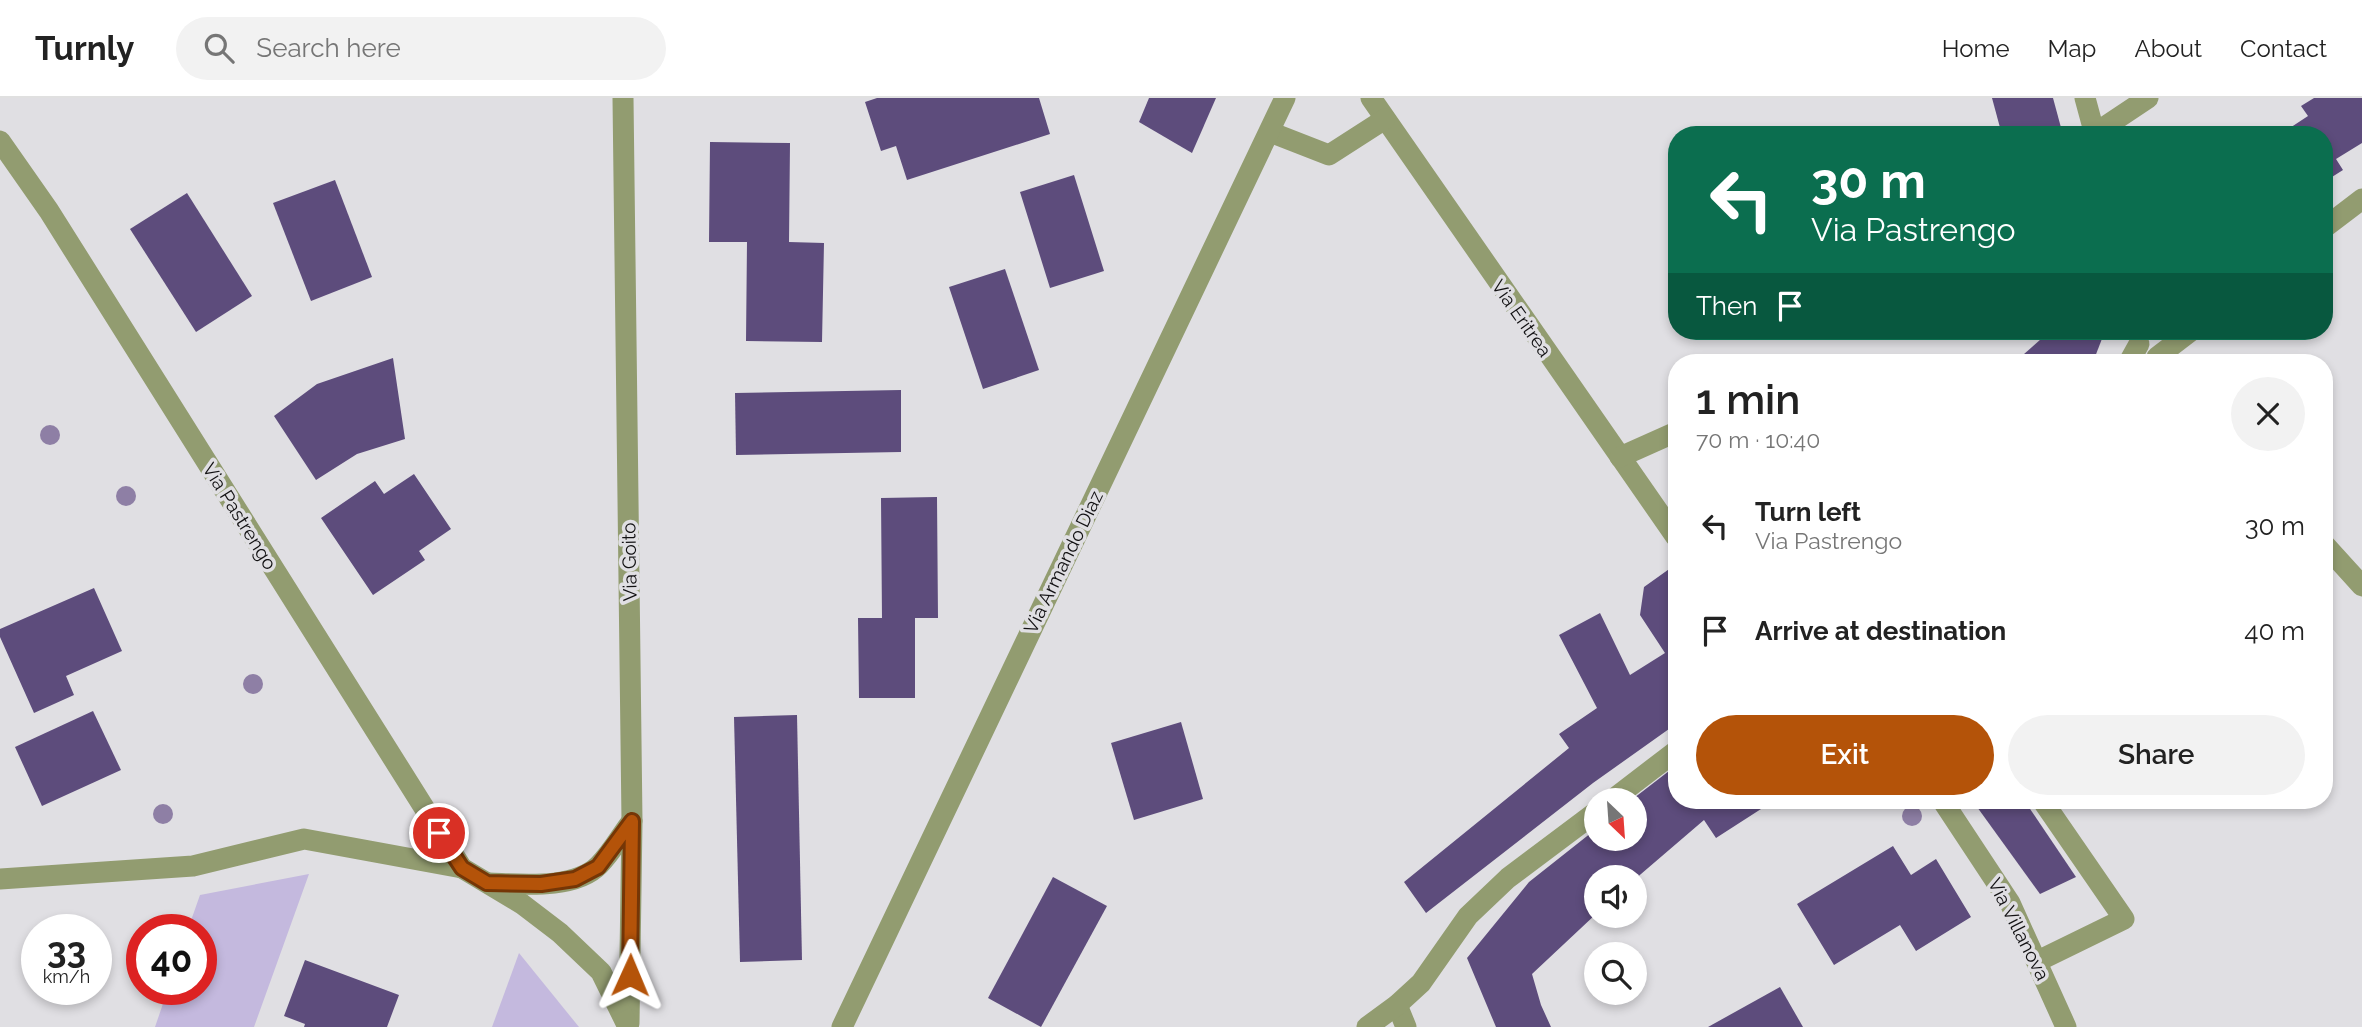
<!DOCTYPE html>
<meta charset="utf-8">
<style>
:root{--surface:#fff;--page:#f2f2f2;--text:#222;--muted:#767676;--line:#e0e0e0;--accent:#b45309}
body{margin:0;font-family:Raleway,sans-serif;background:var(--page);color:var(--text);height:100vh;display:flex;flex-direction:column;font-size:26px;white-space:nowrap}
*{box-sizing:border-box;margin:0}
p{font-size:23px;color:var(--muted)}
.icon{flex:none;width:38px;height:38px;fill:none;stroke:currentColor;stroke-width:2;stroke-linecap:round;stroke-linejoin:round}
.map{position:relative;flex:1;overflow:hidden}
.details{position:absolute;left:1668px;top:256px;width:665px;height:455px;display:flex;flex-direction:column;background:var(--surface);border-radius:28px;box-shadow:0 4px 10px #0003}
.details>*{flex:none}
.top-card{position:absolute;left:1668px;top:28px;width:665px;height:214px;border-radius:28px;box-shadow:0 4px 10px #0003;background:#0b6e4f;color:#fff;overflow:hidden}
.needle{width:46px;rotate:155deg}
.tools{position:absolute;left:1584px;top:690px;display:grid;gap:14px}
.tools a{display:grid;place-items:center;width:63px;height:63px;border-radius:50%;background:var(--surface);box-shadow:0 4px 10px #0003;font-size:35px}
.speed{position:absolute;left:21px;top:816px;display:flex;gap:14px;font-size:35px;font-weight:700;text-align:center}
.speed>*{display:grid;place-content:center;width:91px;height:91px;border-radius:50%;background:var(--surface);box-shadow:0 4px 10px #0003;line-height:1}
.speed small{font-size:18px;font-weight:400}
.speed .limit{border:10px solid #d22;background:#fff;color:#111}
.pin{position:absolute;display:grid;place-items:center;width:60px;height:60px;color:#fff;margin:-30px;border:4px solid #fff;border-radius:50%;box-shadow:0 2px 7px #0007}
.me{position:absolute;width:77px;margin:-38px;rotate:1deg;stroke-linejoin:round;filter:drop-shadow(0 0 5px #0008)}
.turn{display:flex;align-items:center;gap:24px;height:147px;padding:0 28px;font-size:32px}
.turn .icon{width:91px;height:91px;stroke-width:2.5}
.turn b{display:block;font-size:49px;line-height:60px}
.then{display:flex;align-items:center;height:66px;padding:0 28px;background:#0003;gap:14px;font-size:26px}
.round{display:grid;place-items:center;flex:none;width:74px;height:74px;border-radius:37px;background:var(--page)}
.head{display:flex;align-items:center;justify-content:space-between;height:119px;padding:0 28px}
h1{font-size:42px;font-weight:600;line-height:52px}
.cta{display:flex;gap:14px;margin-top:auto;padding:14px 28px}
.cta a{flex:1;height:80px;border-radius:42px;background:var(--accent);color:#fff;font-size:28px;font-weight:600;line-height:80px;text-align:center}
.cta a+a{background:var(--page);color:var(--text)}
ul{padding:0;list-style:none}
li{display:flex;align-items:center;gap:21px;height:105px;padding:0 28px}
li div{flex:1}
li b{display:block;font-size:26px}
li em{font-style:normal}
header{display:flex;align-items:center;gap:42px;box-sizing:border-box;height:98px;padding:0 35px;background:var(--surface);border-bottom:2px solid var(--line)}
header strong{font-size:33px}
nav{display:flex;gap:38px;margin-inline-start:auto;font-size:24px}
.search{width:490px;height:63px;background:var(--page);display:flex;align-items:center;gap:18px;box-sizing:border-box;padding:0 24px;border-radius:38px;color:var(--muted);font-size:26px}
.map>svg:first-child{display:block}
.green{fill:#c4b9de}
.building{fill:#5d4c7c}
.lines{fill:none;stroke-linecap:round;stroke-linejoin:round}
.minor{stroke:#929c70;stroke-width:21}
.tree{fill:#8e7fa5}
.route-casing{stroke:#753606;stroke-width:18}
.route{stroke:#b45309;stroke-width:12}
.labels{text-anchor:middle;stroke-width:7;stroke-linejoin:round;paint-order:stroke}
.street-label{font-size:19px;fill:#111012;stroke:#e0dfe3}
</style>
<header>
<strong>Turnly</strong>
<div class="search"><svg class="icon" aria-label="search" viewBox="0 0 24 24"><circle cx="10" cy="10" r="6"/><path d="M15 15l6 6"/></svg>Search here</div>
<nav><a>Home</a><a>Map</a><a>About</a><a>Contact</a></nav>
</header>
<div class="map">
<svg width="2362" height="929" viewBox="0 0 2362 929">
<rect width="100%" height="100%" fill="#e0dfe3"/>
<!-- green -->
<g class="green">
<path d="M 309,776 L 254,929 L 155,929 L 168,891 L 201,891 L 201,831 L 188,831 L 200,797 Z"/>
<path d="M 519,855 L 579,929 L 492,929 Z"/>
</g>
<!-- building -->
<g class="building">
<path d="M 877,0 L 1039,0 L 1050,36 L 907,82 L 896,48 L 881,53 L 865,4 Z"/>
<path d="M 1149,0 L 1216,0 L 1192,55 L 1139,24 Z"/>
<path d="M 1992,0 L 2053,0 L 2063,37 L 2002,37 Z"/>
<path d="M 2314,0 L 2362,0 L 2362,45 L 2336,61 L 2343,72 L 2324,84 L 2324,37 L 2279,37 L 2308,18 L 2301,8 Z"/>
<path d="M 710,44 L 790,45 L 789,144 L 824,145 L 822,244 L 746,243 L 747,144 L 709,144 Z"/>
<path d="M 1074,77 L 1104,173 L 1050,190 L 1020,94 Z"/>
<path d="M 335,82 L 372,179 L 311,203 L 273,105 Z"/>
<path d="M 187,95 L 252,198 L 196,234 L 130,131 Z"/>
<path d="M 1005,171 L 1039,272 L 983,291 L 949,189 Z"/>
<path d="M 2050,233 L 2105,233 L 2093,264 L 2015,264 Z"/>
<path d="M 393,260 L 405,341 L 357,356 L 316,382 L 274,318 L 317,286 Z"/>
<path d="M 901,292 L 901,354 L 736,357 L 735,295 Z"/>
<path d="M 414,376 L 451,431 L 419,453 L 425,462 L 373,497 L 321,420 L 375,383 L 384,396 Z"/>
<path d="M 937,399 L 938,520 L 915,520 L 915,600 L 859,600 L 858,520 L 882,520 L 881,400 Z"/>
<path d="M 1672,469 L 1676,476 L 1676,626 L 1593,685 L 1426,815 L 1404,784 L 1569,650 L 1559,636 L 1597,610 L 1559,537 L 1600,515 L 1630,577 L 1665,555 L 1640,517 L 1644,489 Z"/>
<path d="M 94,490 L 122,553 L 66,578 L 74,597 L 34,615 L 0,539 L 0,531 Z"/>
<path d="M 93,613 L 121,672 L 42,708 L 15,649 Z"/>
<path d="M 797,617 L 802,862 L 740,864 L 734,619 Z"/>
<path d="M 1181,624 L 1203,701 L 1134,722 L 1111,645 Z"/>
<path d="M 1669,673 L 1676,681 L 1676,702 L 1775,702 L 1716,740 L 1704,722 L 1634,782 L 1634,779 L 1596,779 L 1596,816 L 1532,876 L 1541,907 L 1551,929 L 1496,929 L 1467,860 L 1529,784 L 1596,731 L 1596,740 L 1634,740 L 1634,700 Z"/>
<path d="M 1972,702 L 2024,702 L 2076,779 L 2040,796 Z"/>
<path d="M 1893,748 L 1911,777 L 1936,761 L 1971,819 L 1916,853 L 1900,827 L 1834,867 L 1797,806 Z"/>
<path d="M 1053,779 L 1107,808 L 1041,929 L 988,900 Z"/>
<path d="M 305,862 L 399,897 L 387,929 L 304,929 L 305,926 L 284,918 Z"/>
<path d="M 1780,889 L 1803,929 L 1708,929 Z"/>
</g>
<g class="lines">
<!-- minor -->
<g class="minor">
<path d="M 623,0 L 632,723 L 629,925"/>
<path d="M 1371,0 L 1676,439"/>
<path d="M 2085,0 L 2095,37"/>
<path d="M 1270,34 L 1329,57 L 1385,21"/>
<path d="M 2094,36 L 2148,0"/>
<path d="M 0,43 L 49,113 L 462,770 L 522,806 L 560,835 L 601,874 L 628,929"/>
<path d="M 2324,130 L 2362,101"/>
<path d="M 2157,259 L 2191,233"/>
<path d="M 2129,264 L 2139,246"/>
<path d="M 1620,359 L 1676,334"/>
<path d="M 2324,446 L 2362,488"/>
<path d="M 1612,702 L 1676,653"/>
<path d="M 1942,702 L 2010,805 L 2066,929"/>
<path d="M 0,781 L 193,768 L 304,741 L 462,770"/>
<path d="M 489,785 C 521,786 575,792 599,767 C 612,754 621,737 632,723"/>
<path d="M 2038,863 L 2124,821 L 2042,702"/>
<path d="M 1397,907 L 1406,929"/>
<path d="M 842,929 L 1285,0"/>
<path d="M 1367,929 L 1397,907 L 1421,885 L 1468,818 L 1508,780 L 1596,714"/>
</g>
</g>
<!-- trees -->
<g class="tree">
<circle cx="50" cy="337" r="10"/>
<circle cx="126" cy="398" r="10"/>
<circle cx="253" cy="586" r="10"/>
<circle cx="163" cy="716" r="10"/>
<circle cx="1912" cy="718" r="10"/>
</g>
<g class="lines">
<defs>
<path id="route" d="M 439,735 L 462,770 L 487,785 L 541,786 L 575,781 L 598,769 L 632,723 L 630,877"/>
</defs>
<!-- route casing -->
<use href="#route" class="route-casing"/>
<!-- route -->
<use href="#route" class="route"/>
</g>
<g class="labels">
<!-- street labels -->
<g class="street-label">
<text transform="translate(1522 220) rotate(55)" y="7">Via Eritrea</text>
<text transform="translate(240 418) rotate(58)" y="7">Via Pastrengo</text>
<text transform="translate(629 464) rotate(-91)" y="7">Via Goito</text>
<text transform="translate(1063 464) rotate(-64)" y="7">Via Armando Diaz</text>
<text transform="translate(2019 831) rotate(63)" y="7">Via Villanova</text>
</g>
</g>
</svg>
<div class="tools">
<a><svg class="needle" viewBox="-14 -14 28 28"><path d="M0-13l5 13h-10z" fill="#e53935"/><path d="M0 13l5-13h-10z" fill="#767676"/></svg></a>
<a><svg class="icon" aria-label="sound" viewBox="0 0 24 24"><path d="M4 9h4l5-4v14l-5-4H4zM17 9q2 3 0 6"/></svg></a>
<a><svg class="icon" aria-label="search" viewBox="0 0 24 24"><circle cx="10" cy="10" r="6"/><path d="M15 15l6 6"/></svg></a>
</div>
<div class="speed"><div>33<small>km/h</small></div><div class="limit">40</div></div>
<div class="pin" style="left:439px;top:735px;background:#d93025"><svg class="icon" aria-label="arrive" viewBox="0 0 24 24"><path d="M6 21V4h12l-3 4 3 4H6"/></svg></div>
<svg class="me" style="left:630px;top:877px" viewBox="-20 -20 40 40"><path d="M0-17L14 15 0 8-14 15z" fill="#b45309" stroke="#fff" stroke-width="4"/></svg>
<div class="top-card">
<div class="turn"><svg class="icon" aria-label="left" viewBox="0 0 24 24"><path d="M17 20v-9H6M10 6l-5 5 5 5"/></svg><div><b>30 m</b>Via Pastrengo</div></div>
<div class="then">Then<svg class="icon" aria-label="arrive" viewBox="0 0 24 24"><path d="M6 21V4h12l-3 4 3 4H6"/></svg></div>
</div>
<section class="details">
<div class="head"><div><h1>1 min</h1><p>70 m · 10:40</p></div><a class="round"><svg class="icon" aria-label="close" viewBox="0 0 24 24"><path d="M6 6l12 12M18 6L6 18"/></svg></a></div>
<ul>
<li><svg class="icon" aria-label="left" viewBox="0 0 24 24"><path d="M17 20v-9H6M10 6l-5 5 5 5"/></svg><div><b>Turn left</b><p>Via Pastrengo</p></div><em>30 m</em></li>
<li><svg class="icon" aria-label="arrive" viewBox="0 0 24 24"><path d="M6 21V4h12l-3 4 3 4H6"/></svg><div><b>Arrive at destination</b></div><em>40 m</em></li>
</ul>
<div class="cta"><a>Exit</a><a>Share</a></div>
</section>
</div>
